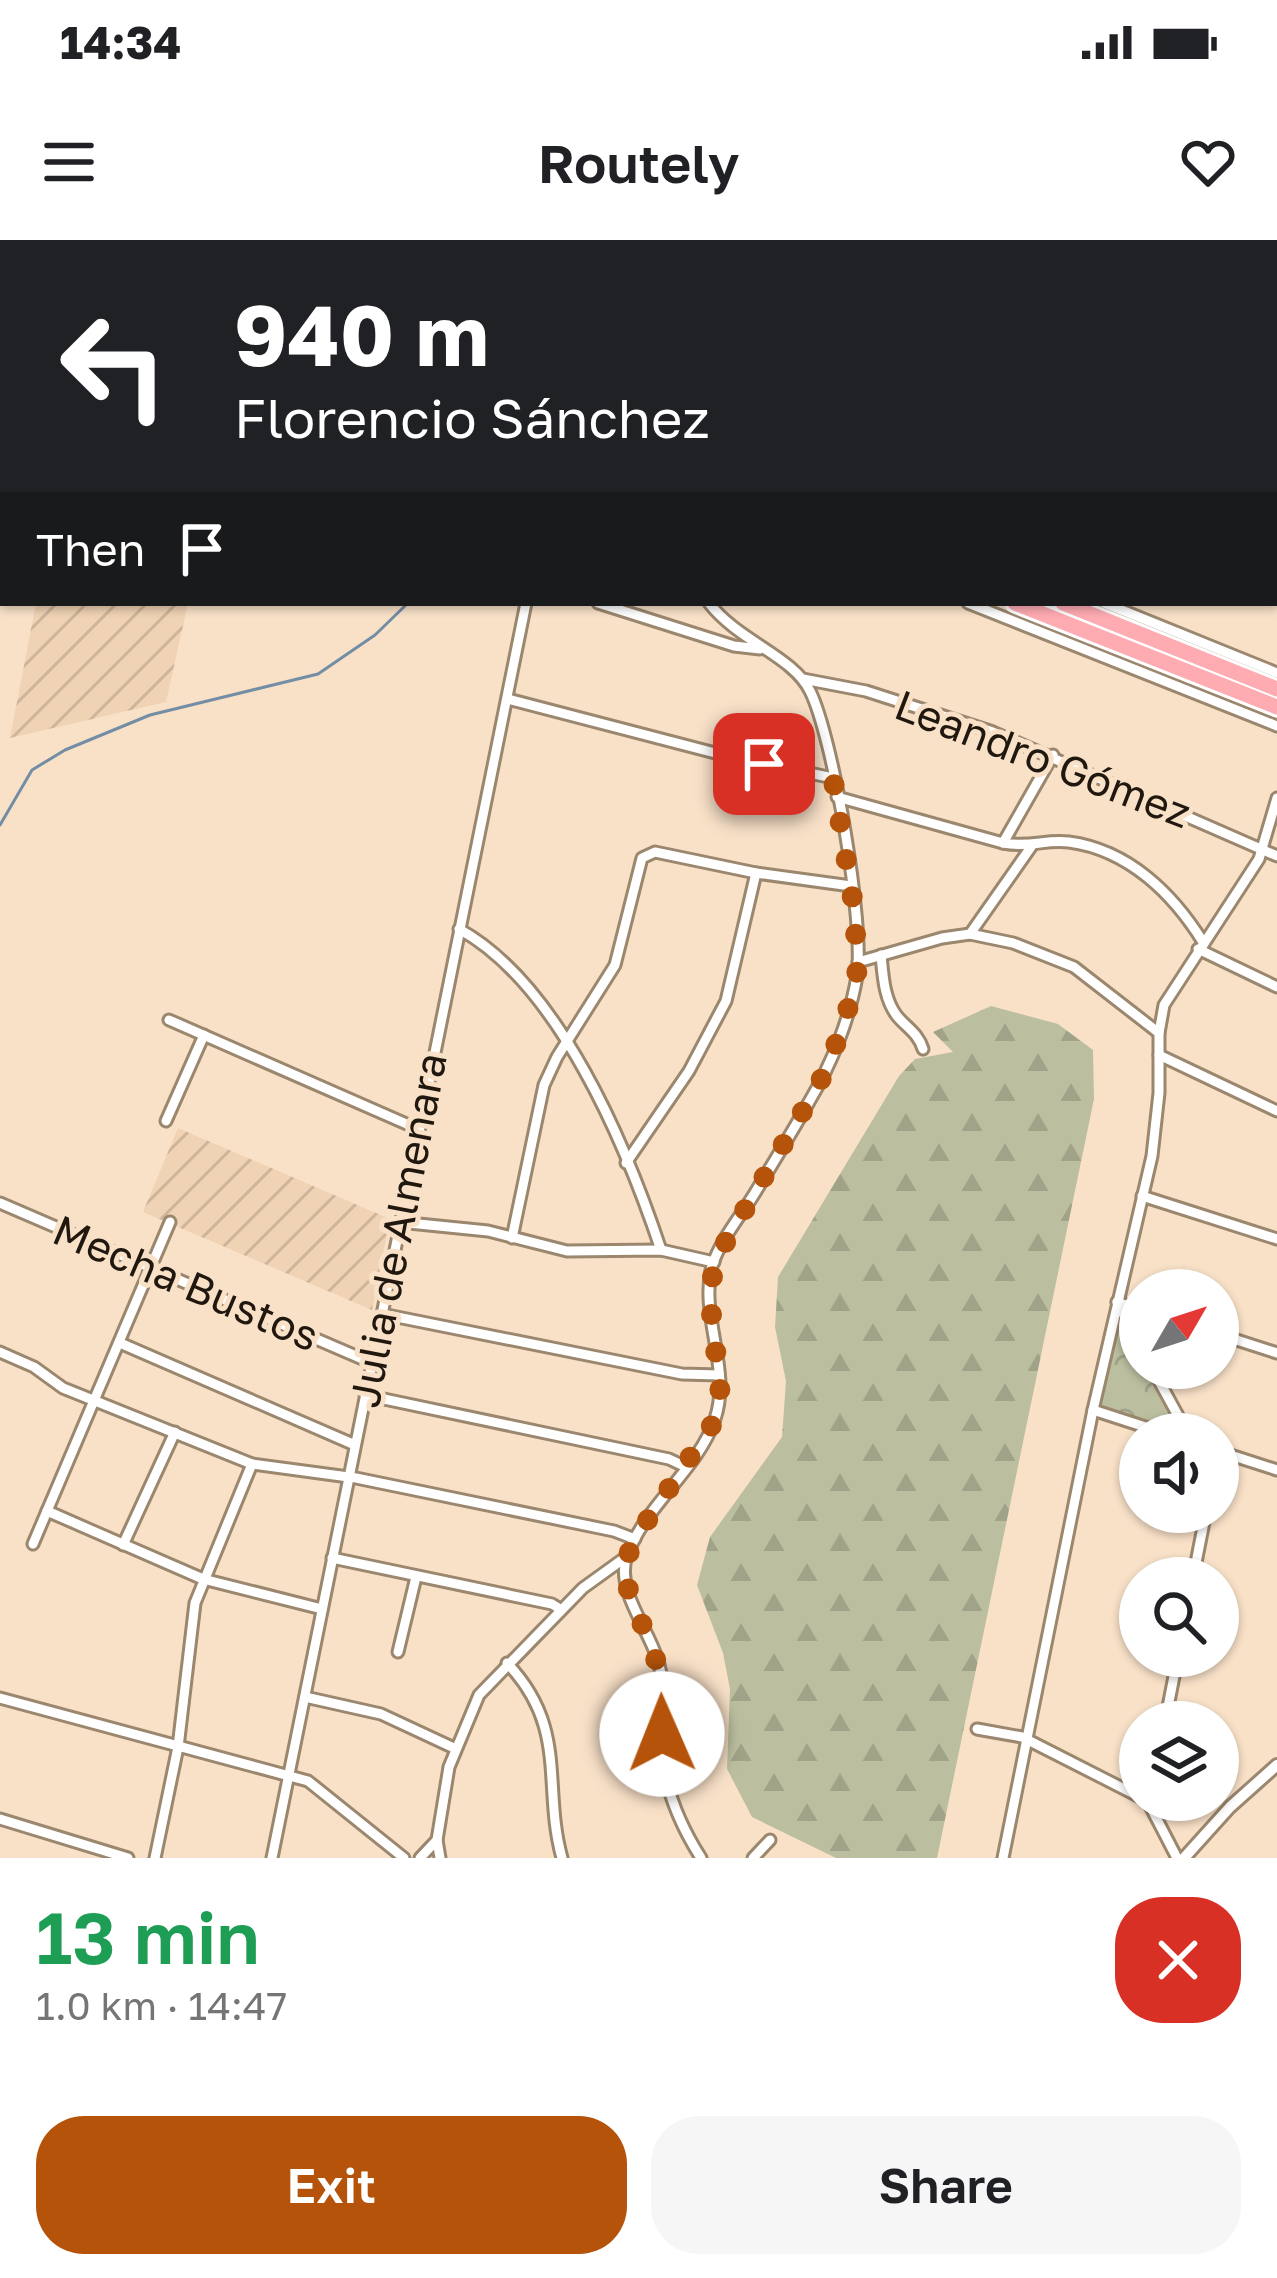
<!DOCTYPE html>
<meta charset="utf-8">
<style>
:root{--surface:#fff;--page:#f6f6f6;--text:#202124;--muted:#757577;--accent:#b45309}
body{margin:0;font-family:"Golos Text",sans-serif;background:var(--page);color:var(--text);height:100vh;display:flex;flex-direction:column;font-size:45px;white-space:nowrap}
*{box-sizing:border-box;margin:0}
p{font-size:39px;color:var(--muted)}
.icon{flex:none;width:66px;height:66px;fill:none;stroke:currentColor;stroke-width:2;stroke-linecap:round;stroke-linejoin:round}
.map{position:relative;height:1618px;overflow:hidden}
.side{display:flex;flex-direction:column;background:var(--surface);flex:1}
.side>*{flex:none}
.guide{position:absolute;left:0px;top:0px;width:1278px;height:366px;box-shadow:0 3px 9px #0004;background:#202124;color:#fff;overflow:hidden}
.needle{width:78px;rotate:51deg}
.tools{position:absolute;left:1119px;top:1029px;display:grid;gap:24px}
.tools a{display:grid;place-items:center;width:120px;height:120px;border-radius:50%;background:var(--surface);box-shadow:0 3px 9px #0004;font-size:60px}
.pin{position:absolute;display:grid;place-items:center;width:102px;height:102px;color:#fff;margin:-51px;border-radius:24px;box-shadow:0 6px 18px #0006}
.me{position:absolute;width:132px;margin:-66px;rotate:359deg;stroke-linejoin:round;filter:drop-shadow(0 0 9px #0008)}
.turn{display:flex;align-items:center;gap:42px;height:252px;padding:0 36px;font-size:54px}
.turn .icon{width:156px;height:156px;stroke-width:2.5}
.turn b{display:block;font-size:84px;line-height:102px}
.then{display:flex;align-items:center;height:114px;padding:0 36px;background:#0003;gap:24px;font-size:45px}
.round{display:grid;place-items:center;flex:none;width:126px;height:126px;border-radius:48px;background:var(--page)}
.head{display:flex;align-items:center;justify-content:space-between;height:204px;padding:0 36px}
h1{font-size:72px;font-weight:600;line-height:90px;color:#1e9e55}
.action{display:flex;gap:24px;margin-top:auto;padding:24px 36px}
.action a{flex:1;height:138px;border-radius:48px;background:var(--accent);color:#fff;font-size:48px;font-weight:600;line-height:138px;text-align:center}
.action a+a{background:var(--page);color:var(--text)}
.status{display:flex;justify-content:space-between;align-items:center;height:84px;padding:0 60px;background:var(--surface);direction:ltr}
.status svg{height:33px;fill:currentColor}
header{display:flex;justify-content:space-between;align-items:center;height:156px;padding:0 36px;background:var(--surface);font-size:54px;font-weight:600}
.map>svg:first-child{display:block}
.industrial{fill:url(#industrial-furrows)}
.forest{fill:url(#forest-firs)}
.park{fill:url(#park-crowns)}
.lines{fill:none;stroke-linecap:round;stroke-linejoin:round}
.stream{stroke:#738ea4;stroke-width:3}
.minor-casing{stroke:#9b866e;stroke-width:15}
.tertiary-casing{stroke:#9b866e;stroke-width:16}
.trunk-casing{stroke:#fff;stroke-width:21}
.minor{stroke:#fff;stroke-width:9}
.tertiary{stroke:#fff;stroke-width:10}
.trunk{stroke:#feabb2;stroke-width:15}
.route{stroke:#b45309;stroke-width:21;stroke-dasharray:0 37.8}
.labels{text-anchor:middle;stroke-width:10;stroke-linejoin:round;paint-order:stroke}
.street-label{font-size:42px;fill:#20180f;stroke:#f9e1c8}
</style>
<div class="status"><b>14:34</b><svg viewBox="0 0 49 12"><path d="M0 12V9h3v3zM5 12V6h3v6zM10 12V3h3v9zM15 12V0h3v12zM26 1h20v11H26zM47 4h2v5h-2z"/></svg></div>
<header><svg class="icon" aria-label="menu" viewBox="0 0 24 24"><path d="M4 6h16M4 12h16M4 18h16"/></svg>Routely<svg class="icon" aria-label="heart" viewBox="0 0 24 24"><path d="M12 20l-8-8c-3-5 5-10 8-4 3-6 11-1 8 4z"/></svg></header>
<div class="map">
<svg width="1277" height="1618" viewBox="0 0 1277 1618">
<defs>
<pattern id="industrial-furrows" width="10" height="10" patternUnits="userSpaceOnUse" patternTransform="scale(3)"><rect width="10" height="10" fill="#f0d3b4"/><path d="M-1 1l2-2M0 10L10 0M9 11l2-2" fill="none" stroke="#ceb49a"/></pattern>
<pattern id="forest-firs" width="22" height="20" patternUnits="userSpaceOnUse" patternTransform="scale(3)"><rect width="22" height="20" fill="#bcbf9f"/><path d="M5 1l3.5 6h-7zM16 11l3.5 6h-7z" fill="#a1a388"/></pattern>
<pattern id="park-crowns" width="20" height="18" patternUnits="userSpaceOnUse" patternTransform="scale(3)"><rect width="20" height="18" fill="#bcbf9f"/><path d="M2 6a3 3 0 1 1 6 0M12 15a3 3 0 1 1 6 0" fill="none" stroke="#a1a388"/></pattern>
</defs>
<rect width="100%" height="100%" fill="#f9e1c8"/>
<!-- industrial -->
<g class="industrial">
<path d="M 36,363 L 188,363 L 166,462 L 10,498 Z"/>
<path d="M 178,888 L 390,979 L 372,1070 L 143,972 Z"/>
</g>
<!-- forest -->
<path class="forest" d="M 991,766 L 1058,784 L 1093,810 L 1094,859 L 937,1618 L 836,1618 L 752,1577 L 727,1529 L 730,1449 L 723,1413 L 697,1345 L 710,1297 L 782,1197 L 786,1141 L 775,1087 L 778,1037 L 899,836 L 915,819 L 953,812 L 933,792 Z"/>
<!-- park -->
<path class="park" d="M 1118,1079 L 1140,1114 L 1140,1128 L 1148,1128 L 1178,1191 L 1100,1168 Z"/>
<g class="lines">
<!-- stream -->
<path class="stream" d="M 0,585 L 32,530 L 65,510 L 150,475 L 318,434 L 375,395 L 408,363"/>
<defs>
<g id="minor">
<path d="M 112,3 L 113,0"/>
<path d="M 120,3 L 121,0"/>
<path d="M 1037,3 L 1038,0"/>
<path d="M 598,363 L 734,406 L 760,409"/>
<path d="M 968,363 L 1277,486"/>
<path d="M 1104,363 L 1277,433"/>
<path d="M 803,439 L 866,451 L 993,492 L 1277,616"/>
<path d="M 508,459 L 719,514 L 833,538"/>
<path d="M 837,557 L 1003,603 C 1031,608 1045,599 1069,602 C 1129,610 1173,654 1203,702"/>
<path d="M 1003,603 L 1053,515"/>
<path d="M 459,689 C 559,744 626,905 661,1010"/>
<path d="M 970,694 L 1031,607"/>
<path d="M 1198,709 L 1277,747"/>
<path d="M 881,715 C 883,736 884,759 897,776 C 907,788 918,793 923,809"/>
<path d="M 858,722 L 942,698 L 970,694 L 1013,703 L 1074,727 L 1159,793"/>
<path d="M 169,780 L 418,889"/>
<path d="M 1159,815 L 1277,871"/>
<path d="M 166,881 L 204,795"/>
<path d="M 626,923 L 689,831 L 726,761 L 756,633"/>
<path d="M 1142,956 L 1277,999"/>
<path d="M 0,963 L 372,1123"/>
<path d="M 399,982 L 488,991 L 567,1011 L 661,1010 L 714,1022"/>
<path d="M 512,998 L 544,845 L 557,817 L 615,725 L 642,618 L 655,612 L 756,633 L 851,646"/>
<path d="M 1117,1062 L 1140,1106"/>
<path d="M 1117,1062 L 1140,1070"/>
<path d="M 382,1074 L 682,1134 L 719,1135"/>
<path d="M 1218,1094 L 1277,1113"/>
<path d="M 120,1103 L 355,1205"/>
<path d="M 0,1112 L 34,1127 L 63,1148 L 252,1224 L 356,1238 L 614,1291 L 635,1299"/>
<path d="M 1152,1128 L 1188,1194"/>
<path d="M 365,1155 L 669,1219 L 686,1227"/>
<path d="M 1093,1170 L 1167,1194"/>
<path d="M 1218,1211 L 1277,1230"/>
<path d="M 47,1271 L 203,1339 L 322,1369"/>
<path d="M 33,1304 L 170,982"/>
<path d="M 123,1305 L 175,1192"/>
<path d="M 332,1318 L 552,1364 L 560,1369"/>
<path d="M 1193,1338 L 1206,1272"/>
<path d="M 398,1412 L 416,1337"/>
<path d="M 507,1423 C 569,1488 542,1546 562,1618"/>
<path d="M 305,1457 L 381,1474 L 454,1508"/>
<path d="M 0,1458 L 308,1541 L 404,1618"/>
<path d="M 1165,1482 L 1178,1416"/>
<path d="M 977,1489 L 1022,1497 L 1140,1557"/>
<path d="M 1147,1560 L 1177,1618"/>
<path d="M 0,1579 L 128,1618"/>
<path d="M 155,1618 L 178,1507 L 195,1363 L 252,1224"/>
<path d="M 272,1618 L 526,363"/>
<path d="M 420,1618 L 437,1600"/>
<path d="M 440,1618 L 437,1600 L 449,1527 L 479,1455 L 583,1348 L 626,1317"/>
<path d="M 701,1618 C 680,1585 664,1548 662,1508 C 661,1478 667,1447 657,1418 C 648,1388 615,1349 627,1316 C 645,1265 698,1230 715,1179 C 732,1129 699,1076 712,1026 C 720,1001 739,978 753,956 C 772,925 791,894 809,862 C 831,825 850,779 857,736 C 865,685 833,497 810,451 C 793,416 738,401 709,363"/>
<path d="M 753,1618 L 770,1600"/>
<path d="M 1003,1618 L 1093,1170 L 1152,916 L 1159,853 L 1159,793 L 1164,765 L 1259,619 L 1277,558"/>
</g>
<path id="tertiary" d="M 1184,1618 L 1230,1567 L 1277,1525"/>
<g id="trunk">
<path d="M 135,0 L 142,3"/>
<path d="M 172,0 L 179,3"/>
<path d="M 1015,363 L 1277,467"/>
<path d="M 1063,363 L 1277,449"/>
</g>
</defs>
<!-- minor casing -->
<use href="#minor" class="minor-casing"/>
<!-- tertiary casing -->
<use href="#tertiary" class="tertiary-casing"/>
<!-- trunk casing -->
<use href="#trunk" class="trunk-casing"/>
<!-- minor -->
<use href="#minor" class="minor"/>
<!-- tertiary -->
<use href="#tertiary" class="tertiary"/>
<!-- trunk -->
<use href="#trunk" class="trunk"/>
</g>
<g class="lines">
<!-- route -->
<path class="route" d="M 662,1494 L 661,1433 L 628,1348 L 624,1326 L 634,1300 L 714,1182 L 720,1149 L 710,1061 L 714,1022 L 820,842 L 841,792 L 857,738 L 855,674 L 833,538 L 764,524"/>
</g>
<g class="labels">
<!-- street labels -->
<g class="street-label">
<text transform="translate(1043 519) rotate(21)" y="15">Leandro Gómez</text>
<text transform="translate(398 990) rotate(-79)" y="15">Julia de Almenara</text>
<text transform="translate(186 1043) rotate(23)" y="15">Mecha Bustos</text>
</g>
</g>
</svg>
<div class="tools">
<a><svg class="needle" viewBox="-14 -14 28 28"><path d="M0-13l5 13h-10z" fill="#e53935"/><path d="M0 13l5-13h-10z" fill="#757577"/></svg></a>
<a><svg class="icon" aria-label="sound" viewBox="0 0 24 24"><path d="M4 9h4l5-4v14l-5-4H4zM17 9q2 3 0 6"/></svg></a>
<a><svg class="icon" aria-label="search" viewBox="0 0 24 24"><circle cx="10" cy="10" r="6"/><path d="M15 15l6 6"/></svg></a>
<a><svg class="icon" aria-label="layers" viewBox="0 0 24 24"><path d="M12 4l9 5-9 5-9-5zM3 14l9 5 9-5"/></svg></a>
</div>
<div class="pin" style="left:764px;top:524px;background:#d93025"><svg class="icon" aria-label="arrive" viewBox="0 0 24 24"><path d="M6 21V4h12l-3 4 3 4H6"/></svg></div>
<svg class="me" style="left:662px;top:1494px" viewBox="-20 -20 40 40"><circle r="19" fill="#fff"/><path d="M0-13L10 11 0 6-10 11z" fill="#b45309"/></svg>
<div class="guide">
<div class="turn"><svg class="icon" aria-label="left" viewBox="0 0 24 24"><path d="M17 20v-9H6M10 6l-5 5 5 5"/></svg><div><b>940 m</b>Florencio Sánchez</div></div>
<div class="then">Then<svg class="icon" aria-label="arrive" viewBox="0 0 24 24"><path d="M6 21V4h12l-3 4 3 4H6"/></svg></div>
</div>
</div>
<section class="side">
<div class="head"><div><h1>13 min</h1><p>1.0 km · 14:47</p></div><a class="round" style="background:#d93025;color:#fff"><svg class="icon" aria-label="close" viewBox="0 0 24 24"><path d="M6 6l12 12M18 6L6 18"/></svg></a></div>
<div class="action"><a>Exit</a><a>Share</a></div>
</section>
